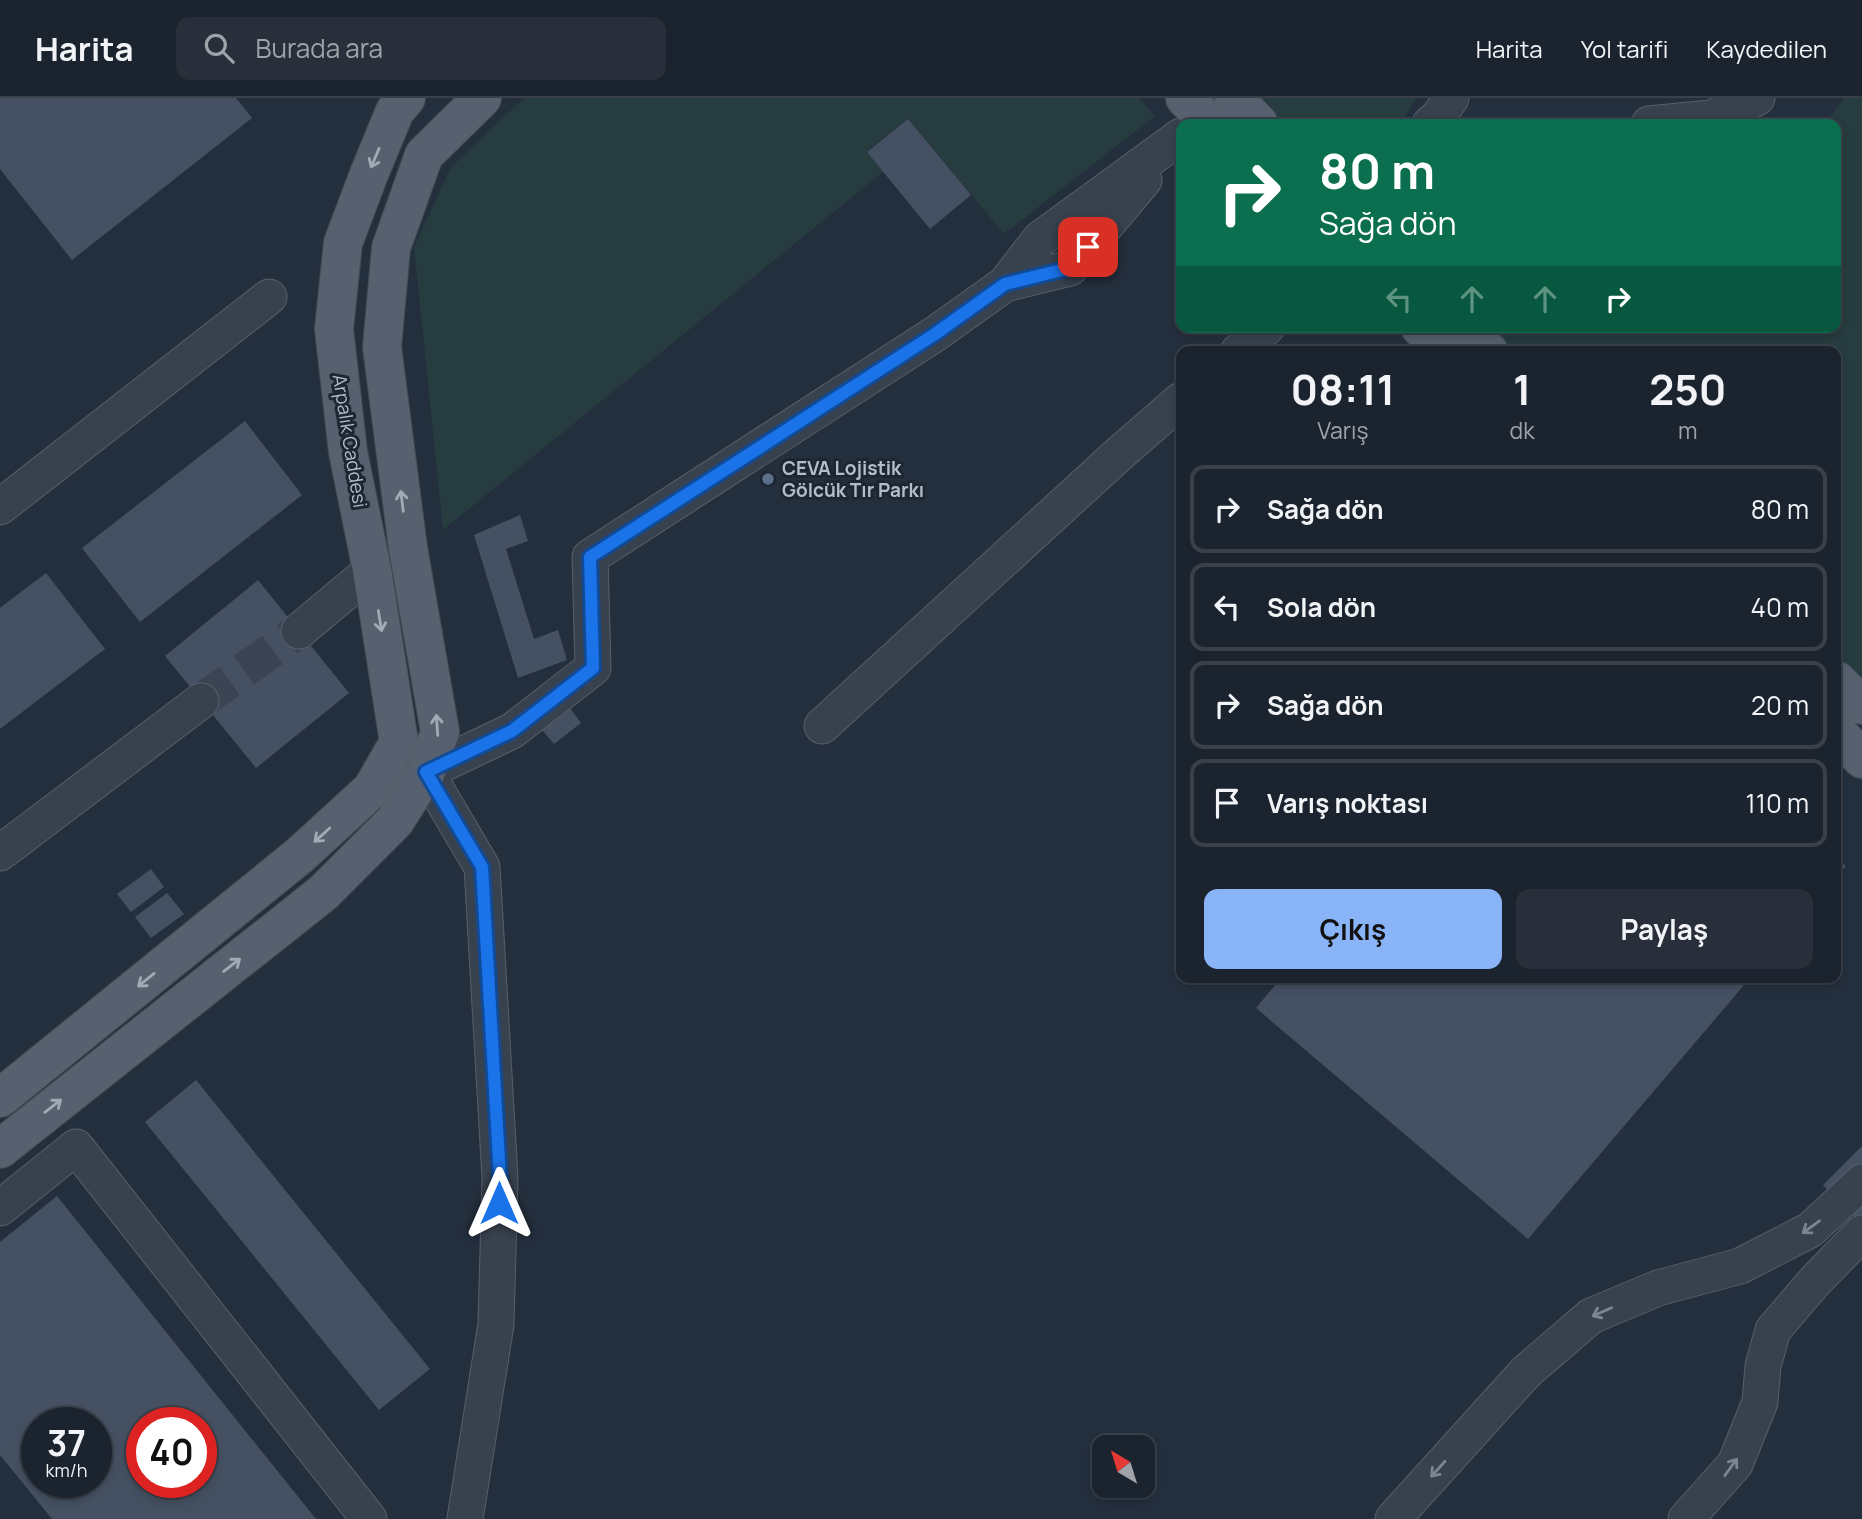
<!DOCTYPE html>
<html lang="tr">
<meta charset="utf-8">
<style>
:root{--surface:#1b232e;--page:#282f3a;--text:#f1f3f6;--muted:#a0a4aa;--line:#39404a;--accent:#8ab4f8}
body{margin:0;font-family:Manrope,sans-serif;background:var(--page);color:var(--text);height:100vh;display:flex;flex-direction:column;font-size:26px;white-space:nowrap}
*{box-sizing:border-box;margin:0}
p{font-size:23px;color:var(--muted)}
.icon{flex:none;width:38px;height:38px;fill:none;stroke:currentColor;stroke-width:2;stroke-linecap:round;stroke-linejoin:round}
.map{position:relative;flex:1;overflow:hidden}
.drawer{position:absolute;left:1176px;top:248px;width:665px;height:637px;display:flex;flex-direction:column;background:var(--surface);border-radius:14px;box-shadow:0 4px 10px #0003,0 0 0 2px var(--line)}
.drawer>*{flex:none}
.banner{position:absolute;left:1176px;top:21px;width:665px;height:214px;border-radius:14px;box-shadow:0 4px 10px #0003,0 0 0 2px var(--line);background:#0b6e4f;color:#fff;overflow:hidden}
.needle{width:46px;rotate:322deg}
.controls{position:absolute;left:1092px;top:1337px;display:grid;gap:14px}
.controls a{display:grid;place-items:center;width:63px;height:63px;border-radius:14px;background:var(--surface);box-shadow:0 4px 10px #0003,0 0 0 2px var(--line);font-size:35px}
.speed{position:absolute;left:21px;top:1309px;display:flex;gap:14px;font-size:35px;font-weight:700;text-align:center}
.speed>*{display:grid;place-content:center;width:91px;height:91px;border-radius:50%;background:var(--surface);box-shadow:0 4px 10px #0003,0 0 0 2px var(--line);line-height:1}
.speed small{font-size:18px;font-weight:400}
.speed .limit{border:10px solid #d22;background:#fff;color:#111}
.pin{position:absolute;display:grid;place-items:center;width:60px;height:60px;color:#fff;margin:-30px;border-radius:14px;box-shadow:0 4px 10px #0006}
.me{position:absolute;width:77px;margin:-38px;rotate:0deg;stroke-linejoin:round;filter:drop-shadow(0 0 5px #0008)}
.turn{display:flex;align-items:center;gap:24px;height:147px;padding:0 28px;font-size:32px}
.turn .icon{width:91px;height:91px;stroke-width:2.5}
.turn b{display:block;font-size:49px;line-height:60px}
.lanes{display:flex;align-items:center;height:66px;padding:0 28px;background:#0003;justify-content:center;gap:35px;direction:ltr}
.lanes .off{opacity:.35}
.eta{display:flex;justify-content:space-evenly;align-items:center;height:119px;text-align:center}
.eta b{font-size:42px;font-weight:700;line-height:49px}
.primary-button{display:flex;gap:14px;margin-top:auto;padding:14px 28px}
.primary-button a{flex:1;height:80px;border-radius:14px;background:var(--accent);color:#111;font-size:28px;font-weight:700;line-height:80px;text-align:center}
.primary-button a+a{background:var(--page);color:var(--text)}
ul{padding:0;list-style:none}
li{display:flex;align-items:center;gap:21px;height:88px;margin:0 14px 10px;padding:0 14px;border:4px solid var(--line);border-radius:14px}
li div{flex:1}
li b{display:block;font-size:26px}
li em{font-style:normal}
header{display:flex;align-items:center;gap:42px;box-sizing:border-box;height:98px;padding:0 35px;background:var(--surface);border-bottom:2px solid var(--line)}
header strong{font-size:33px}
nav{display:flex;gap:38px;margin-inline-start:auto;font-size:24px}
.search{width:490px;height:63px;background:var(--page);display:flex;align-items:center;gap:18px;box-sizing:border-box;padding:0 24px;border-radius:14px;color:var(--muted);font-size:26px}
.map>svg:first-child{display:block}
.green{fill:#263c3f}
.building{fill:#455162;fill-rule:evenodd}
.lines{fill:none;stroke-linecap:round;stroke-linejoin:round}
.minor-tunnel{stroke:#3a4453;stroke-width:35;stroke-dasharray:35 18;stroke-linecap:butt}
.minor-casing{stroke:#565f6c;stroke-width:37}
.major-casing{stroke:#414a57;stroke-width:40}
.minor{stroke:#38414e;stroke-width:35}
.major{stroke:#56606e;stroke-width:38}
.oneway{stroke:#a1aab7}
.oneway2{stroke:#7c8592}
.route-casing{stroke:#114b97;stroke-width:18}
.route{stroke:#1a73e8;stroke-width:12}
.service-dot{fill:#5c6f8a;stroke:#1d2633;stroke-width:2.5}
.labels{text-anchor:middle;stroke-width:6;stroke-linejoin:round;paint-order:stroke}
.street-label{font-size:19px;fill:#b4bcc9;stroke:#1d2633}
.poi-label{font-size:19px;font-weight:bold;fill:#b4bcc9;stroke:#1d2633;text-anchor:start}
</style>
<header>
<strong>Harita</strong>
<div class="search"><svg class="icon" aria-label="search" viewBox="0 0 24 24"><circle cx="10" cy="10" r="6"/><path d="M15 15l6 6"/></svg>Burada ara</div>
<nav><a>Harita</a><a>Yol tarifi</a><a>Kaydedilen</a></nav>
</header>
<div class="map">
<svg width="1862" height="1421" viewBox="0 0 1862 1421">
<rect width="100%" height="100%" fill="#242f3e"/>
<!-- green -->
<g class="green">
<path d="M 524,0 L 1139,0 L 1155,18 L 1004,136 L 908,21 L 867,53 L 884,73 L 443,432 L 414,149 L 451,69 Z"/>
<path d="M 1234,0 L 1417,0 L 1399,26 L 1259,26 Z"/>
<path d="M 1845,0 L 1862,0 L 1862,607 L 1836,582 L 1836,254 L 1489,254 L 1463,229 L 1836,229 L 1836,26 L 1824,26 Z"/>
</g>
<!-- building -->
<g class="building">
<path d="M 0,0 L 236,0 L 252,20 L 72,162 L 0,71 Z"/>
<path d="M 908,21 L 971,97 L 930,131 L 867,54 Z"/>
<path d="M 245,323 L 302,397 L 140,524 L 82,450 Z"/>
<path d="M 520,417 L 528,443 L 506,451 L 534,541 L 558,532 L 567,562 L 518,580 L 474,437 Z"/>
<path d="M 46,475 L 105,551 L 0,631 L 0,510 Z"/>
<path d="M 258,482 L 349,595 L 256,670 L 165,558 Z"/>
<path d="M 570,610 L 581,625 L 554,646 L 542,632 Z"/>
<path d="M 1836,759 L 1846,768 L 1836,780 Z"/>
<path d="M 151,771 L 164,789 L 131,814 L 117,796 Z"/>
<path d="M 167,795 L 184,816 L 151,840 L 135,819 Z"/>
<path d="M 1281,880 L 1750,880 L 1528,1141 L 1256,910 Z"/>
<path d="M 196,982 L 430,1271 L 379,1312 L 145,1024 Z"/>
<path d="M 1862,1048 L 1862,1126 L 1823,1087 Z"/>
<path d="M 57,1098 L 316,1421 L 52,1421 L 0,1357 L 0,1144 ZM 37,1325 L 96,1325 L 96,1384 L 37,1384 ZM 142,1325 L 201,1325 L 201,1384 L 142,1384 Z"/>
</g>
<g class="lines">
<!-- minor-tunnel -->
<path class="minor-tunnel" d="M 201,603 L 299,533"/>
<defs>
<g id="minor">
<path d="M 1430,26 L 1439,18 L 1451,0"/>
<path d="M 1649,26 L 1711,20 L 1757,0"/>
<path d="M 1005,186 L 1070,170 L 1144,82"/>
<path d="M 1238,254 L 1267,229"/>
<path d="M 0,409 L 269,199"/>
<path d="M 299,533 L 372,472"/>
<path d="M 822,628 L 1119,356 L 1181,302"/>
<path d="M 426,674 L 482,769 L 500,1080 L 496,1226 L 465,1421"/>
<path d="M 406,680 L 426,674 L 512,633 L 593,570 L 590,459 L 935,236 L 1005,186 L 1040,141 L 1181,38"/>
<path d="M 0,755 L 201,603"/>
<path d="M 0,1110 L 76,1049 L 369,1421"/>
<path d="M 1393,1421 L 1526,1274 L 1591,1218 L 1658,1190 L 1740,1168 L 1810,1132 L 1862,1084"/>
<path d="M 1686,1421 L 1735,1366 L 1760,1304 L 1763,1268 L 1773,1232 L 1815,1183 L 1862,1135"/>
</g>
<g id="major">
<path d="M 1185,0 L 1211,26"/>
<path d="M 1234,0 L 1259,26"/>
<path d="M 1420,229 L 1445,254"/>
<path d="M 1463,229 L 1489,254"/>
<path d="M 1836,582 L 1862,607"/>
<path d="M 1836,633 L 1862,661"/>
<path d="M 0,1000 L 300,757 L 372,691 L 399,644 L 372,472 L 348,354 L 334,231 L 343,145 L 369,76 L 395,13 L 406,0"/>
<path d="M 0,1051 L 323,795 L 395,723 L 426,674 L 440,634 L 408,450 L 382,249 L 391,150 L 424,57 L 482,0"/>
</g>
</defs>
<!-- minor casing -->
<use href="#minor" class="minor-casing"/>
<!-- major casing -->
<use href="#major" class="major-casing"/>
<!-- minor -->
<use href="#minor" class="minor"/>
<!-- major -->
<use href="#major" class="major"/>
</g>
<!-- one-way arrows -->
<defs><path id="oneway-shaft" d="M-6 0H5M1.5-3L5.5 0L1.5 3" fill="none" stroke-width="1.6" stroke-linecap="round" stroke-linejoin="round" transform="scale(1.75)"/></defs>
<g class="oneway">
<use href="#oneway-shaft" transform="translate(375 60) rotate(113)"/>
<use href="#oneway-shaft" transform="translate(402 403) rotate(-97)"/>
<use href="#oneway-shaft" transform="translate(380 523) rotate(81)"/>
<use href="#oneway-shaft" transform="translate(437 627) rotate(-94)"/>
<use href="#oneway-shaft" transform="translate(322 737) rotate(138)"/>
<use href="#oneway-shaft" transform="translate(232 867) rotate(-38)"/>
<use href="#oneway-shaft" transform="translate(146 882) rotate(141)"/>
<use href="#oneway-shaft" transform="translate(53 1008) rotate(-38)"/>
</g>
<g class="oneway2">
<use href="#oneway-shaft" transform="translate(1811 1129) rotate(144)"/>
<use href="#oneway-shaft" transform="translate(1602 1214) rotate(156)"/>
<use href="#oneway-shaft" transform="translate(1731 1369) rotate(-54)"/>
<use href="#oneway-shaft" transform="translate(1438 1371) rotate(132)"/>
</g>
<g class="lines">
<defs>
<path id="route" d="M 499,1105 L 500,1080 L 482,769 L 426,674 L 512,633 L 593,570 L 590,459 L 935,236 L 1005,186 L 1070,170 L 1088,149"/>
</defs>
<!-- route casing -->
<use href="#route" class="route-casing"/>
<!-- route -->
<use href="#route" class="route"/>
</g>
<!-- markers -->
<circle class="service-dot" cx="768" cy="381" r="7"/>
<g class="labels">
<!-- street labels -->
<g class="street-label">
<text transform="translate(350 343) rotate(81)" y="7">Arpalık Caddesi</text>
</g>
<!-- poi labels -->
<g class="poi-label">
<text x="782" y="377">CEVA Lojistik<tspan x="782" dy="22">Gölcük Tır Parkı</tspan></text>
</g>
</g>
</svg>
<div class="controls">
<a><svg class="needle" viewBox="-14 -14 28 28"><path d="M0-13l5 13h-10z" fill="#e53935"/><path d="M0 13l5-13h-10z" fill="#a0a4aa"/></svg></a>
</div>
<div class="speed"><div>37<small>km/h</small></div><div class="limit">40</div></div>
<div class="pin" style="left:1088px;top:149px;background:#d93025"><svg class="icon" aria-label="arrive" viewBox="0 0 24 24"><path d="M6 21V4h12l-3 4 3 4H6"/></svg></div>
<svg class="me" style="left:499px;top:1105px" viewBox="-20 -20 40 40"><path d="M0-17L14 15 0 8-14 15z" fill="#1a73e8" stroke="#fff" stroke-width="4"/></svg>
<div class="banner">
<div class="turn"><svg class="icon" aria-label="right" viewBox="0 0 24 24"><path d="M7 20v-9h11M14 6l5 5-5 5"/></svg><div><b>80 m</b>Sağa dön</div></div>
<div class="lanes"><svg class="icon off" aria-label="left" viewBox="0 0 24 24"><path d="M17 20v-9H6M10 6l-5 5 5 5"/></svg><svg class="icon off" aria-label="ahead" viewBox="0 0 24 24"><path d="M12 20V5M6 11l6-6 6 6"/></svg><svg class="icon off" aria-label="ahead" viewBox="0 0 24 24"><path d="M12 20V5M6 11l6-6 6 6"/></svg><svg class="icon" aria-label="right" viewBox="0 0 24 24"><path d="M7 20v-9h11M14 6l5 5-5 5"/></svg></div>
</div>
<section class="drawer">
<div class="eta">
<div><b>08:11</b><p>Varış</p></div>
<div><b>1</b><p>dk</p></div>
<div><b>250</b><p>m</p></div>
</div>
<ul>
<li><svg class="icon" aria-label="right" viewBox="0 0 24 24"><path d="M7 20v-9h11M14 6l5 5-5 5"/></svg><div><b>Sağa dön</b></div><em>80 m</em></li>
<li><svg class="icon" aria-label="left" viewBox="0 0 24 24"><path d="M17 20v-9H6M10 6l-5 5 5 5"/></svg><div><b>Sola dön</b></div><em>40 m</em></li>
<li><svg class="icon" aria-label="right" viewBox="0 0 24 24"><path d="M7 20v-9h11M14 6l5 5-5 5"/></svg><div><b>Sağa dön</b></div><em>20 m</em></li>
<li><svg class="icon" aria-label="arrive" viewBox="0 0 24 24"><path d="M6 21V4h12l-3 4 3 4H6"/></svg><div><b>Varış noktası</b></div><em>110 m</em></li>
</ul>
<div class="primary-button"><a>Çıkış</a><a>Paylaş</a></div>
</section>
</div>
